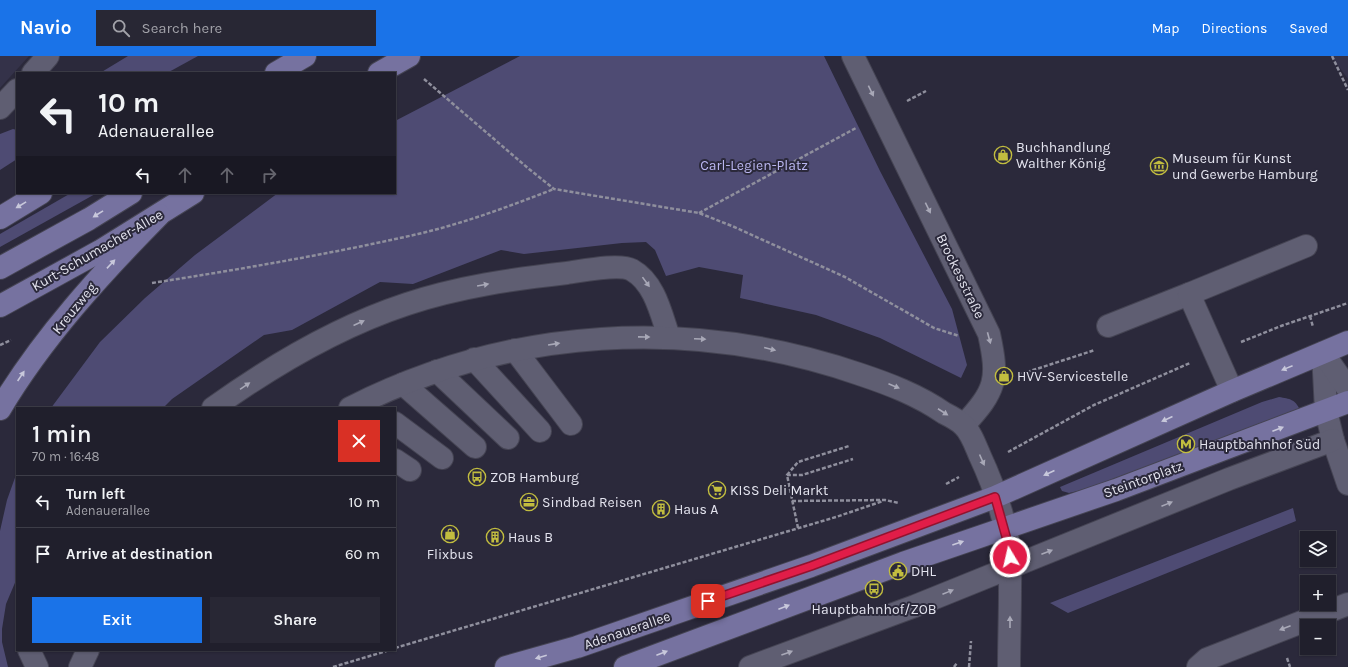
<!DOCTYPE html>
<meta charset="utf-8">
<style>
:root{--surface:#201f2c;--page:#282734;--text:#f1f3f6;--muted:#a2a2a9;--line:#3d3d48;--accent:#1a73e8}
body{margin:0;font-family:Karla,sans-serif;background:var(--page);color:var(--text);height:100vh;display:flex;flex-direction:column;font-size:15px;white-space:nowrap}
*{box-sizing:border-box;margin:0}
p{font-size:13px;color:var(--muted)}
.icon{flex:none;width:22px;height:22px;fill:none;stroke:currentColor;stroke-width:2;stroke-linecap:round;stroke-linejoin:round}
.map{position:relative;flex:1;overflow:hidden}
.panel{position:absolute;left:16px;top:351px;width:380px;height:244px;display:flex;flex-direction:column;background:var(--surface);border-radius:0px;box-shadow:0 1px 3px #0004,0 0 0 1px var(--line)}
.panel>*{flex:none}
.guide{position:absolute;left:16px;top:16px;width:380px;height:122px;border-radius:0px;box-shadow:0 1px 3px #0004,0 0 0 1px var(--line);background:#201f2c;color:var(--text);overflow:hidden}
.tools{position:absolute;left:1300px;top:475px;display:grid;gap:8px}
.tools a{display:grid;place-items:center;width:36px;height:36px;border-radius:0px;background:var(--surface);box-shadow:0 1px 3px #0004,0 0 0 1px var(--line);font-size:20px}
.pin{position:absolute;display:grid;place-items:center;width:34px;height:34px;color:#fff;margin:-17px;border-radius:8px;box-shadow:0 2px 6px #0006}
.me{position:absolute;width:44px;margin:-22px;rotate:351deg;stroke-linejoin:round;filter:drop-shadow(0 0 3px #0008)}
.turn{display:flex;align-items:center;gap:14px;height:84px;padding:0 16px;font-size:18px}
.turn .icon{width:52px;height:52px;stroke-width:2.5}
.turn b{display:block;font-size:28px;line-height:34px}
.lanes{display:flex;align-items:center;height:38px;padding:0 16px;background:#0003;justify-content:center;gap:20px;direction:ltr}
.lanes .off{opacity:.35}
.round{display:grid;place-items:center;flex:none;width:42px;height:42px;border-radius:0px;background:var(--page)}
.headline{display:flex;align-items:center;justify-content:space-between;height:68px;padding:0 16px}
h1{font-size:24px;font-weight:600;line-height:30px}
.primary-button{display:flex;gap:8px;margin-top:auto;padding:8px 16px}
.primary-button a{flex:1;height:46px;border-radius:0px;background:var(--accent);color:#fff;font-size:16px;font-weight:600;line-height:46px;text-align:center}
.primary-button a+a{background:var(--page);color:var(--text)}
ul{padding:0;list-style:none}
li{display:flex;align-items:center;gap:12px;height:52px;padding:0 16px;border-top:1px solid var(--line)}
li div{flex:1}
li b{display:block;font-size:15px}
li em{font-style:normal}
header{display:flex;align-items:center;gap:24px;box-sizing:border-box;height:56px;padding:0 20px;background:var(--accent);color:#fff}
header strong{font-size:19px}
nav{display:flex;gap:22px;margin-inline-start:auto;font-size:14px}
.search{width:280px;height:36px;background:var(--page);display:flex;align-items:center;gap:10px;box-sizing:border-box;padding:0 14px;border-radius:0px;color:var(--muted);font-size:15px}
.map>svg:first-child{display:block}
.built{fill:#343249}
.green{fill:#4e4b73}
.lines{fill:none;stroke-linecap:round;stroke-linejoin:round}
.minor-casing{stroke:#454453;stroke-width:24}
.major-casing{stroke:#454453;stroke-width:24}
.path{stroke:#8f8f9d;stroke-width:2.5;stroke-dasharray:4 2;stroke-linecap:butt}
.minor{stroke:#5f5e72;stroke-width:22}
.major{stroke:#7672a0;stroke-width:22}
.oneway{fill:#a8a8b7}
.oneway2{fill:#c8c8db}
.route-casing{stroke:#92132f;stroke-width:10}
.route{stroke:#e11d48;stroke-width:7}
.labels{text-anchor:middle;stroke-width:4;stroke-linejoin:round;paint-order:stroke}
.poi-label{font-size:14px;fill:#e4e4ef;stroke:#2b293b;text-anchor:start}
.park-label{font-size:14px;fill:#bbb7f1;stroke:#2b293b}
.street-label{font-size:14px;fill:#e4e4ef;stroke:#2b293b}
</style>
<header>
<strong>Navio</strong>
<div class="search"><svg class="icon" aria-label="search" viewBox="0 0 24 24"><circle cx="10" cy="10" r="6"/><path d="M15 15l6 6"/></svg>Search here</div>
<nav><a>Map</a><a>Directions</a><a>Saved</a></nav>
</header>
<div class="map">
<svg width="1348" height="611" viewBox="0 0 1348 611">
<rect width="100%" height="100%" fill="#2b293b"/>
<!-- built -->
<g class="built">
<path d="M 0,0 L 29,0 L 0,32 Z"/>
<path d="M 1331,0 L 1348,0 L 1348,23 Z"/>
</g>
<!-- green -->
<g class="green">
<path d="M 128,0 L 198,0 L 167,17 L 100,17 Z"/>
<path d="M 520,0 L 824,0 L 880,115 L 952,253 L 967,309 L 961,322 L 880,282 L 816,259 L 740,242 L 743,219 L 699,211 L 666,220 L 655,194 L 646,186 L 622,187 L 524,198 L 501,194 L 413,228 L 380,226 L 292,274 L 264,279 L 172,343 L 163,352 L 51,352 L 100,286 L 145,242 L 195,199 L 278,137 L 395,137 L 395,65 Z"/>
<path d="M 13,73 L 17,74 L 17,103 L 0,114 L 0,78 Z"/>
<path d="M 71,137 L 97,137 L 0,191 L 0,178 Z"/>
<path d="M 1279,341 C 1290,343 1295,343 1300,354 L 1087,433 L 1069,437 L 1062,435 L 1060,431 L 1262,346 Z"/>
<path d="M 17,416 L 17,522 L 6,548 L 2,573 L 2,586 L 8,611 L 0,611 L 0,475 L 7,444 Z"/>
<path d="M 1293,452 L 1296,465 L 1068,557 L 1050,547 Z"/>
</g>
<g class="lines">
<defs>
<g id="minor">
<path d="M 853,0 L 989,278 C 999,324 996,334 964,369"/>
<path d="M 33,17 L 48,0"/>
<path d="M 0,52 L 17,34"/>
<path d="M 1108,270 L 1189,238"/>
<path d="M 515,294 L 571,368"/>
<path d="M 1323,297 L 1326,355 L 1333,384 L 1348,428"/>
<path d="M 1323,297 L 1348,333"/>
<path d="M 474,303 L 540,375"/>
<path d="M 437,315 L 508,382"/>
<path d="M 403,328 L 475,391"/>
<path d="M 1232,335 L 1189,238 L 1306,190"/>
<path d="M 213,352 C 273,309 337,271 407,248 C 458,231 513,223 567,217 C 582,215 619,207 632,214 C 655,227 661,258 669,281"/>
<path d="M 350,352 C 510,271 690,260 859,318 C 889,328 918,339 944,357 C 950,360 958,364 963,369 C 971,376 976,391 980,400 C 993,428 1004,460 1009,490 C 1011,505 1010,520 1010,535 C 1010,560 1009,586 1009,611"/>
<path d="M 395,367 L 442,402"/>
<path d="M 395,404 L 410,414"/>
<path d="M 29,594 L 37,611"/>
<path d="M 80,611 L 88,594"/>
<path d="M 750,611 L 915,550 L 1229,423 L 1333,384"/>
<path d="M 1198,611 L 1207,603 L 1348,548"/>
</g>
<g id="major">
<path d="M 276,17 L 305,0"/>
<path d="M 379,17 L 409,0"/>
<path d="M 0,162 L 41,137"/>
<path d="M 0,212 L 89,163 L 131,137"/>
<path d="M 0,250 L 100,195 L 193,137"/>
<path d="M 0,353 C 43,281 100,219 159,159"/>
<path d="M 506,611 L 577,591 L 811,510 L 995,441 L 1232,335 L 1348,286"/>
<path d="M 625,611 L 903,507 L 1116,434 L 1348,346"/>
</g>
</defs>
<!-- minor casing -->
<use href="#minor" class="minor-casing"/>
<!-- major casing -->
<use href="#major" class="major-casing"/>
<!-- path -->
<g class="path">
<path d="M 1332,0 L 1348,34"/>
<path d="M 424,23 L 529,113 L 554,133 L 699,157 L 732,170 L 845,221 L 934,272 L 959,280"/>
<path d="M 907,45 L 926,35"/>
<path d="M 699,157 L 856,72"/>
<path d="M 152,227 C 242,213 330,198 418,178 C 465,167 510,150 554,133"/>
<path d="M 1310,260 L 1313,271"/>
<path d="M 1241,286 L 1281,270 L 1348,247"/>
<path d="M 0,289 L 11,284"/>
<path d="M 1021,318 L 1095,294"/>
<path d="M 1008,396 L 1094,349 L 1190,307"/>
<path d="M 787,419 L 798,406 L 849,390"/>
<path d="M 946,428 L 959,421"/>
<path d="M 792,445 L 885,444 L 899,447"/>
<path d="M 798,472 L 787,419 L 802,419 L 853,403"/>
<path d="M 395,592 L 836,461 L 883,445"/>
<path d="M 1287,602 L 1290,611"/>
<path d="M 333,611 L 390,594"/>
<path d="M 954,611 L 957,607"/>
<path d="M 969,611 L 971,585"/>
</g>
<!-- minor -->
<use href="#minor" class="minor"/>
<!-- major -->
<use href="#major" class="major"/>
</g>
<!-- one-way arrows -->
<defs><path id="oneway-solid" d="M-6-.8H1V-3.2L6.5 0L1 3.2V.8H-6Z"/></defs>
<g class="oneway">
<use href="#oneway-solid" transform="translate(871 35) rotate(64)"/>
<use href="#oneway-solid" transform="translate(928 152) rotate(64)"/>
<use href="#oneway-solid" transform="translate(646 226) rotate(54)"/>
<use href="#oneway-solid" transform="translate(483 229) rotate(-10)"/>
<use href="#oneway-solid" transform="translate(359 267) rotate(-24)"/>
<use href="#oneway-solid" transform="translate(644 281) rotate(1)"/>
<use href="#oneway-solid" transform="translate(989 282) rotate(75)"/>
<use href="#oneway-solid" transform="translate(700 283) rotate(3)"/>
<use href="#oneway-solid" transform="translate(554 288) rotate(-9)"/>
<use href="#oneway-solid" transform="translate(770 293) rotate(14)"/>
<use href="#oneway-solid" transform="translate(245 330) rotate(-34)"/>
<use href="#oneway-solid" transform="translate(894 330) rotate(23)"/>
<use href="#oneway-solid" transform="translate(943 356) rotate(33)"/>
<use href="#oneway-solid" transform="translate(982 404) rotate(66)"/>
<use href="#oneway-solid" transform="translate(1167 448) rotate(-22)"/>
<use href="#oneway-solid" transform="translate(1047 496) rotate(-21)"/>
<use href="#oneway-solid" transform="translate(948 536) rotate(-22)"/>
<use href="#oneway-solid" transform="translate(1010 566) rotate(-90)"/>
<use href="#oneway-solid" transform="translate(1285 572) rotate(159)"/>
<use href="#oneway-solid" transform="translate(787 597) rotate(-20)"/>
</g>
<g class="oneway2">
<use href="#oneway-solid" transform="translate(21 149) rotate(149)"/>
<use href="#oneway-solid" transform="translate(98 158) rotate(148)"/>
<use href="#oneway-solid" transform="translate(111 208) rotate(-47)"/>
<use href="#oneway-solid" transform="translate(1287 312) rotate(158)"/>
<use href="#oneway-solid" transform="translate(21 320) rotate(-56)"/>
<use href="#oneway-solid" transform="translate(1167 363) rotate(156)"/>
<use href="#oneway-solid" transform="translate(1278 373) rotate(-21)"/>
<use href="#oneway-solid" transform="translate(1049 417) rotate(156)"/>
<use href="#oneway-solid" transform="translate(958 487) rotate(-19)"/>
<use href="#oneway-solid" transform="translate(784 551) rotate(-21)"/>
<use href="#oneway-solid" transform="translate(662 597) rotate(-21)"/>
<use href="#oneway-solid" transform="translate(541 601) rotate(164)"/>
</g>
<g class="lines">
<defs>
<path id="route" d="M 708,545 L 811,510 L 995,441 L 1009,491 L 1010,501"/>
</defs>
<!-- route casing -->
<use href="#route" class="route-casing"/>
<!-- route -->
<use href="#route" class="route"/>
</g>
<!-- icons -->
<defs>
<symbol id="shop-ring" viewBox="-11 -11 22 22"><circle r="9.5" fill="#2b293b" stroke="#c2bd3f" stroke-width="1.5"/><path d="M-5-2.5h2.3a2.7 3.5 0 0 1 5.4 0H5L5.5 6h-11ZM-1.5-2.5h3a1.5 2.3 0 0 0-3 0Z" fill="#c2bd3f"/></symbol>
<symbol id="museum-ring" viewBox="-11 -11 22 22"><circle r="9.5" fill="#2b293b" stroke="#c2bd3f" stroke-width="1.5"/><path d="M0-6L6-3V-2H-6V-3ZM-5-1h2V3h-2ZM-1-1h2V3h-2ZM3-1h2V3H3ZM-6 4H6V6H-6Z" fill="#c2bd3f"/></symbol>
<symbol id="metro-ring" viewBox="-11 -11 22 22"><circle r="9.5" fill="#2b293b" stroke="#c2bd3f" stroke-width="1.5"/><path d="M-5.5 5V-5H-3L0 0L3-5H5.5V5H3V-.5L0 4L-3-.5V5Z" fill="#c2bd3f"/></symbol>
<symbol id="bus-ring" viewBox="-11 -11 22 22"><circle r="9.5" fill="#2b293b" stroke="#c2bd3f" stroke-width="1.5"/><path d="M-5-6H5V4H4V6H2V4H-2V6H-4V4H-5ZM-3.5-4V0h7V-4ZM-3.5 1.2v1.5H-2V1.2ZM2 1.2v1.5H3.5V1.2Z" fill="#c2bd3f"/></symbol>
<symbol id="supermarket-ring" viewBox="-11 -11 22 22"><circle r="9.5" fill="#2b293b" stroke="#c2bd3f" stroke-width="1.5"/><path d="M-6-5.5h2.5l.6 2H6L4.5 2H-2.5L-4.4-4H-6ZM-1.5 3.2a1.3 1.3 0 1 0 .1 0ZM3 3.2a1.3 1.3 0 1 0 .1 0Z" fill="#c2bd3f"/></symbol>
<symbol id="office-ring" viewBox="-11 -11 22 22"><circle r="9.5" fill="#2b293b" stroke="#c2bd3f" stroke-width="1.5"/><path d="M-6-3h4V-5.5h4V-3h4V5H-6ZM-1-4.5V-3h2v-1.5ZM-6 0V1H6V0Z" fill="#c2bd3f"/></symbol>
<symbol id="building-ring" viewBox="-11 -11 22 22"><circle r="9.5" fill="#2b293b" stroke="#c2bd3f" stroke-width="1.5"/><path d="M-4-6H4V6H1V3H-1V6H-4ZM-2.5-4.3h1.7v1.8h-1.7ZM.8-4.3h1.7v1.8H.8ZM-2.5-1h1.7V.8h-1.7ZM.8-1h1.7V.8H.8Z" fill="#c2bd3f"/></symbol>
<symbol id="civic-ring" viewBox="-11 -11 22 22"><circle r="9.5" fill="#2b293b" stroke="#c2bd3f" stroke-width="1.5"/><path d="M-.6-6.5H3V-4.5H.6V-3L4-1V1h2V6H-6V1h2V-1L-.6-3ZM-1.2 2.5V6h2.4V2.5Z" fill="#c2bd3f"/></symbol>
</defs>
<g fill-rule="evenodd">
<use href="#shop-ring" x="993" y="89" width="20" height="20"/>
<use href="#museum-ring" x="1149" y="100" width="20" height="20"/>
<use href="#shop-ring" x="994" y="310" width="20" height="20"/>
<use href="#metro-ring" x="1176" y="378" width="20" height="20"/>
<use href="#bus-ring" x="467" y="411" width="20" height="20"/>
<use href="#supermarket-ring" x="707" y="424" width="20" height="20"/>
<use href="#office-ring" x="519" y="436" width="20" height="20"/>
<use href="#building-ring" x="651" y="443" width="20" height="20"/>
<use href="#shop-ring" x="440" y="468" width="20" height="20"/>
<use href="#building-ring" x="485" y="471" width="20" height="20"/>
<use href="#civic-ring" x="888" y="505" width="20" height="20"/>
<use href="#bus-ring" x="864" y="523" width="20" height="20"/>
</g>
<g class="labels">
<!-- poi labels -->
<g class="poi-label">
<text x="1016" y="96">Buchhandlung<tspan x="1016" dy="16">Walther König</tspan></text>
<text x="1172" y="107">Museum für Kunst<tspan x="1172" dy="16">und Gewerbe Hamburg</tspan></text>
<text x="1017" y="325">HVV-Servicestelle</text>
<text x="1199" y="393">Hauptbahnhof Süd</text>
<text x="490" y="426">ZOB Hamburg</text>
<text x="730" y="439">KISS Deli Markt</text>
<text x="542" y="451">Sindbad Reisen</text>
<text x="674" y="458">Haus A</text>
<text x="508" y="486">Haus B</text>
<text x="450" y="503" text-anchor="middle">Flixbus</text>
<text x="911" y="520">DHL</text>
<text x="874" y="558" text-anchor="middle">Hauptbahnhof/ZOB</text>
</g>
<!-- park labels -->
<g class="park-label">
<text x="754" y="114">Carl-Legien-Platz</text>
</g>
<!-- street labels -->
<g class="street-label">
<text transform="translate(97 194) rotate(-30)" y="5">Kurt-Schumacher-Allee</text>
<text transform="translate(961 220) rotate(64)" y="5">Brockesstraße</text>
<text transform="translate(74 252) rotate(-51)" y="5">Kreuzweg</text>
<text transform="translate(1143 423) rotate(-20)" y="5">Steintorplatz</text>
<text transform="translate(627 574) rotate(-19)" y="5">Adenauerallee</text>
</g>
</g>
</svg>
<div class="tools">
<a><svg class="icon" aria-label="layers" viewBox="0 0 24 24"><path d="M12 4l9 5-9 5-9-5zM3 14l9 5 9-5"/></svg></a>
<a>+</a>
<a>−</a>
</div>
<div class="pin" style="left:708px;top:545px;background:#d93025"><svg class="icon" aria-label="arrive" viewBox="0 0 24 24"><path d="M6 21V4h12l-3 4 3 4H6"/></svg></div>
<svg class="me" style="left:1010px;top:501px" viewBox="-20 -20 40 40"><circle r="17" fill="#e11d48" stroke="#fff" stroke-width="3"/><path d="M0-11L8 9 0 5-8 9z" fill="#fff"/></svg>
<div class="guide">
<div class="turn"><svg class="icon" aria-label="left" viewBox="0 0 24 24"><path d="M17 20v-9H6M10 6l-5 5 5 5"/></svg><div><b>10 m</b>Adenauerallee</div></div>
<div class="lanes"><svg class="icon" aria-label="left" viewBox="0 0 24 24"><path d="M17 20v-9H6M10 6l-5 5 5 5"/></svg><svg class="icon off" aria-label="ahead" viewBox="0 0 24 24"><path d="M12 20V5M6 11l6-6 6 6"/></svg><svg class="icon off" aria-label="ahead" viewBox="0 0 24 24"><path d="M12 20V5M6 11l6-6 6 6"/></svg><svg class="icon off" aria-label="right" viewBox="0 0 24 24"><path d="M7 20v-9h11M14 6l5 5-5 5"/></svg></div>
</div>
<section class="panel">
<div class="headline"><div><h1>1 min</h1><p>70 m · 16:48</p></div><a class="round" style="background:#d93025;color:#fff"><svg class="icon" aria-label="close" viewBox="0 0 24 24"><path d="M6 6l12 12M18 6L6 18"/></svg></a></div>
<ul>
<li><svg class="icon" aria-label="left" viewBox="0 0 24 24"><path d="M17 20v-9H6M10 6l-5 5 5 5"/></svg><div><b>Turn left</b><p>Adenauerallee</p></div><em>10 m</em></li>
<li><svg class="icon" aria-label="arrive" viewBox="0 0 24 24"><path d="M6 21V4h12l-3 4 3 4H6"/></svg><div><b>Arrive at destination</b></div><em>60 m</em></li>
</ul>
<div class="primary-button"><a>Exit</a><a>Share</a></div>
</section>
</div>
